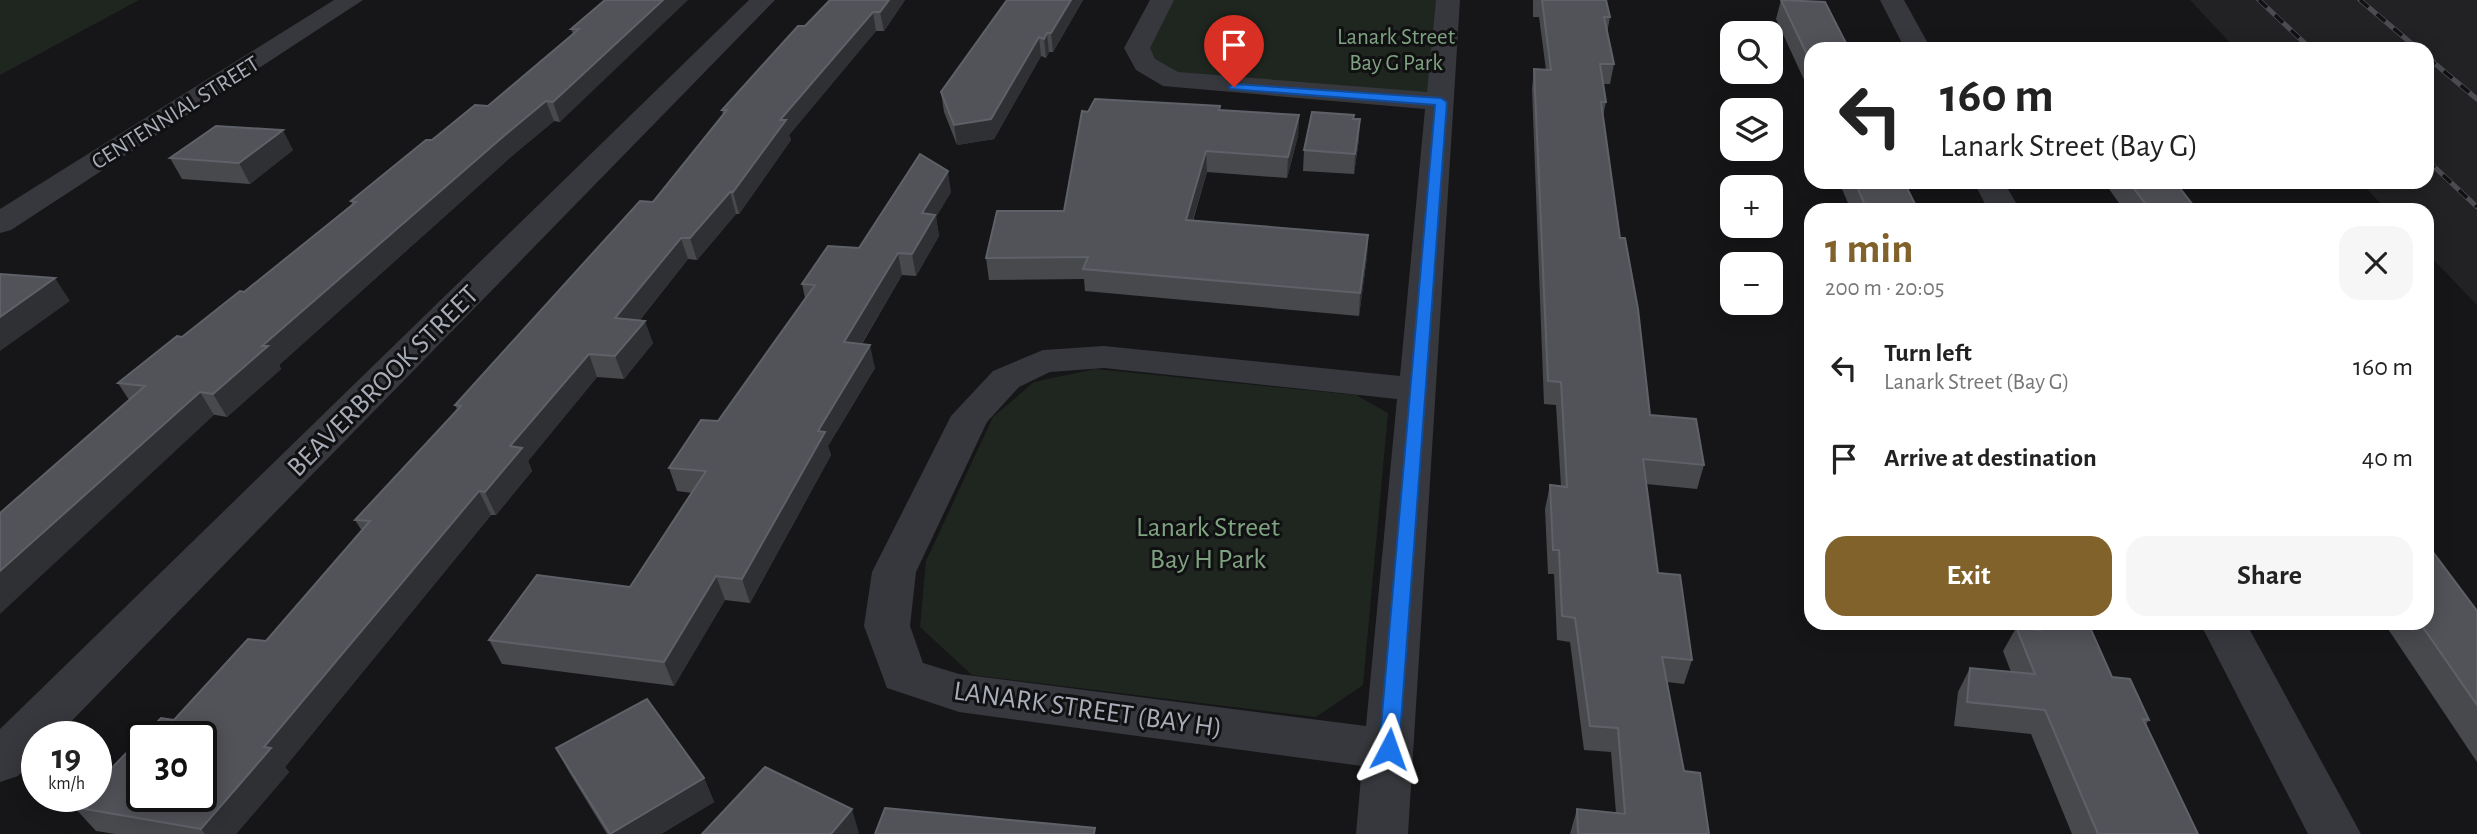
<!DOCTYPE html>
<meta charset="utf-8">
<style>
:root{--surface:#fff;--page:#f6f6f6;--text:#222;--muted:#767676;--accent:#80622a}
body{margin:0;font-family:"Alegreya Sans",sans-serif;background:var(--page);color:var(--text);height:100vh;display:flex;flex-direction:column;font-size:26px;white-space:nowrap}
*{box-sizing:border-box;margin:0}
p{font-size:23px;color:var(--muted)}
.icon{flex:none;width:38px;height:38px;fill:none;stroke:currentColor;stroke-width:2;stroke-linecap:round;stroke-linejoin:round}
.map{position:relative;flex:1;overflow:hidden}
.panel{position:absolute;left:1804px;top:203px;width:630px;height:427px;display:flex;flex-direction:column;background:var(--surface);border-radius:21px;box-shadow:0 4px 18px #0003}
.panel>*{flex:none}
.hud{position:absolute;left:1804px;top:42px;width:630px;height:147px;border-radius:21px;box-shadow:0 4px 18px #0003;background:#fff;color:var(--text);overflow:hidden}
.controls{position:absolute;left:1720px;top:21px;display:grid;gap:14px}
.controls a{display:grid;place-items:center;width:63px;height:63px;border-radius:14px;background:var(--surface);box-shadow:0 4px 18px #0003;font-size:35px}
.speed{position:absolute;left:21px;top:721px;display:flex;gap:14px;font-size:35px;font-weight:700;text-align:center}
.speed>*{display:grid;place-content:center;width:91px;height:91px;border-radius:50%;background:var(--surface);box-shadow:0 4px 18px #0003;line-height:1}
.speed small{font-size:18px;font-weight:400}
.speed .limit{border:4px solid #111;border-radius:10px;background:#fff;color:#111}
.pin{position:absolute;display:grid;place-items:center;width:60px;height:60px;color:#fff;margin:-72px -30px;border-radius:50% 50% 50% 0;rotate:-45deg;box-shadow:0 0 7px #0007}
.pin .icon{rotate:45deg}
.me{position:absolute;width:77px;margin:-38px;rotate:4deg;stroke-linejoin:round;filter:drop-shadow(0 0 5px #0008)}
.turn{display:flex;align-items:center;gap:24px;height:147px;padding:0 21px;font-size:32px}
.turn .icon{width:91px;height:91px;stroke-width:2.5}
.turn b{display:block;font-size:49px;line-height:60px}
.round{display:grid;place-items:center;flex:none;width:74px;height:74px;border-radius:21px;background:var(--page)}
.head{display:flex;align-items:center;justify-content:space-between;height:119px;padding:0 21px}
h1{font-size:42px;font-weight:600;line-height:52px;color:var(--accent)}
.button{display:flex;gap:14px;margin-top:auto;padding:14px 21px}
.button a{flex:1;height:80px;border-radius:21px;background:var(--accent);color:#fff;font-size:28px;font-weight:600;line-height:80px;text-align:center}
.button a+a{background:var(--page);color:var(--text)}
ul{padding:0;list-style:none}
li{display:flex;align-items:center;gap:21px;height:91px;padding:0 21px}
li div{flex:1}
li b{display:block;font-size:26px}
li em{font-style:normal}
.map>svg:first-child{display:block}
.built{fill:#222225}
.green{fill:#1e261f}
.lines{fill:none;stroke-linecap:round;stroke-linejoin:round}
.minor{fill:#37383d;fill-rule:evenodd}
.rail-casing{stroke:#4a4c52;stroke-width:5}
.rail{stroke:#111113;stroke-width:3.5;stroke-dasharray:11;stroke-linecap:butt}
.wall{fill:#47494d}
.shaded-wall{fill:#2f3033}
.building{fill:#525359;stroke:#5f6168;stroke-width:2}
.route{fill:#1a73e8;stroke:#114b97;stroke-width:2}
.labels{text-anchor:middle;stroke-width:6;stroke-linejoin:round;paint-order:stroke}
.far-park-label{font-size:23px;fill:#7fa381;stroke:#111113}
.far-street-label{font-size:23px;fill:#a8adb8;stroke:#111113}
.street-label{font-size:28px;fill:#a8adb8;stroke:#111113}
.park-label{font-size:28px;fill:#7fa381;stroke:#111113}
</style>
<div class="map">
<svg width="2477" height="834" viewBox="0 0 2477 834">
<rect width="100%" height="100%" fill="#161618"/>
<!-- built -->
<path class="built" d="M 2190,0 L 2477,0 L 2477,305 L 2427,253 L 2427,210 L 2387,210 L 2360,182 L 2427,182 L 2427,49 L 2236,49 Z"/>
<!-- green -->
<g class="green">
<path d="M 0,0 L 139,0 L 0,75 Z"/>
<path d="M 1162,0 L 1448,0 L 1441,102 L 1209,85 L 1140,60 Z"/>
<path d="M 1095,369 L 1356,395 L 1388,413 L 1363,685 L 1316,717 L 972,675 L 920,627 L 926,561 L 993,417 L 1034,382 Z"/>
</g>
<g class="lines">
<!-- minor -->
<g class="minor">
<path d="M 334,0 L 363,0 L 11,230 L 0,233 L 0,209 Z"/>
<path d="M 749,0 L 775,0 L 56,737 L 37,737 L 37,756 L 18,776 L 0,782 L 0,729 Z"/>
<path d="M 1150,0 L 1174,0 L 1150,48 L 1155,59 L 1178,72 L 1427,92 L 1436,0 L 1460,0 L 1408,834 L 1356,834 L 1362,766 L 959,712 L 887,688 L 864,626 L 872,572 L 951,416 L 993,371 L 1043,350 L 1104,346 L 1400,376 L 1425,109 L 1163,86 L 1136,70 L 1124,48 ZM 1104,368 L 1397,399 L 1366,726 L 959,674 L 923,663 L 910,626 L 916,572 L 987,422 L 1019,387 L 1050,372 Z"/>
<path d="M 1880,0 L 1904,0 L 1931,49 L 1905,49 Z"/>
<path d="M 1974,182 L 2004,182 L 2020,210 L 1988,210 Z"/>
<path d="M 2200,623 L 2246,623 L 2361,834 L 2308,834 Z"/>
</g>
<defs>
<g id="rail">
<path d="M 2259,0 L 2311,49"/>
<path d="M 2360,0 L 2418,49"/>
<path d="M 2427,57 L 2477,99"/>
<path d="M 2427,160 L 2477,207"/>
</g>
</defs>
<!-- rail casing -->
<use href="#rail" class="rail-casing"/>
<!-- rail -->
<use href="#rail" class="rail"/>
</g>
<!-- wall -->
<g class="wall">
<path d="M 605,0 L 560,122 L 554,121 L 513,155 L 279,365 L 281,369 L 227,417 L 129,400 L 118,383 L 244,292 L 352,204 L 351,201 L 432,140 L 488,106 L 573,34 L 571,29 Z"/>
<path d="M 905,0 L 884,31 L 876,31 L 789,135 L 791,140 L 739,214 L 736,214 L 697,260 L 688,259 L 640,320 L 653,343 L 624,379 L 597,377 L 528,461 L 532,471 L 496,515 L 491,515 L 285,767 L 289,772 L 236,834 L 115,834 L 96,831 L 74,807 L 174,720 L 266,641 L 362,531 L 355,520 L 457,409 L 455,405 L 653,202 L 723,116 L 722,110 L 805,26 Z"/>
<path d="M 1083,0 L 1053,52 L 1049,52 L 1046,58 L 1041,56 L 994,139 L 957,145 L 944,112 L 941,92 Z"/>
<path d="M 1533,0 L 1606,0 L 1610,17 L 1607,33 L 1614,64 L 1610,84 L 1603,84 L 1606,102 L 1603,116 L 1620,238 L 1650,415 L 1704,465 L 1697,489 L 1646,484 L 1658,573 L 1692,660 L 1684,684 L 1667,682 L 1684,771 L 1709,834 L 1570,834 L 1577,809 L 1616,813 L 1611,752 L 1584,750 L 1570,642 L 1557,640 L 1554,574 L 1548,574 L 1545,509 L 1550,485 L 1561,486 L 1556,405 L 1544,404 L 1532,89 L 1534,69 L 1546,70 L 1539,17 L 1533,17 Z"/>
<path d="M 1781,0 L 1811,49 L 1811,95 L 1776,19 Z"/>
<path d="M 1220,110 L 1299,115 L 1298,136 L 1287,178 L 1207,172 L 1193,221 L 1368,235 L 1367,257 L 1359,316 L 1085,291 L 1084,279 L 989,280 L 986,258 L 1064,211 L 1088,112 Z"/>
<path d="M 1354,119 L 1359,139 L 1354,174 L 1303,171 L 1304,150 Z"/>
<path d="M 293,150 L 250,184 L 182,179 L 170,158 Z"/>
<path d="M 1839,182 L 1904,182 L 1918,210 L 1851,210 Z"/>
<path d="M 2104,182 L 2183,182 L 2179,188 L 2197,210 L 2124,210 Z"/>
<path d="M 951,192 L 936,217 L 939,236 L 916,276 L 902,275 L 862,344 L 875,368 L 828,446 L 831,455 L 750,603 L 725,600 L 674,686 L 502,664 L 489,640 L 630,587 L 692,493 L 677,491 L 669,468 L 718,421 L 805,298 L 802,284 Z"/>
<path d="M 2477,611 L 2477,762 L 2384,623 L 2427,623 Z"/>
<path d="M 2014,623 L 2088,623 L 2112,677 L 2149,720 L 2146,724 L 2198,834 L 2072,834 L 2031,734 L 1954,726 L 1958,692 L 1970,668 L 2011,672 L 2003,651 L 2016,628 Z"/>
<path d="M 556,748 L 704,778 L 714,802 L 661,834 L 607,834 L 569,772 Z"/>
</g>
<!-- shaded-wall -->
<g class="shaded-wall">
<path d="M 663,0 L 688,0 L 560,122 L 553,102 Z"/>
<path d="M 889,0 L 905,0 L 884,31 L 880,12 Z"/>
<path d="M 1071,0 L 1083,0 L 1053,52 L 1051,33 Z"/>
<path d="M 873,12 L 876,31 L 789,135 L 791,140 L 739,214 L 733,192 L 780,120 Z"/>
<path d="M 1047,33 L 1049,52 L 1046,58 L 1044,39 Z"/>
<path d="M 1039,37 L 1041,56 L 994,139 L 957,145 L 954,125 Z"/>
<path d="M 546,101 L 554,121 L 513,155 L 279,365 L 281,369 L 227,417 L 213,394 L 262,346 L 505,135 Z"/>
<path d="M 1299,115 L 1298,136 L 1287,178 L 1288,157 Z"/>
<path d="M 1360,119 L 1359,139 L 1354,174 L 1355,154 Z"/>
<path d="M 283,130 L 293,150 L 250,184 L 239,163 Z"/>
<path d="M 1206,151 L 1207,172 L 1186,242 L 1186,220 Z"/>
<path d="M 948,171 L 951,192 L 936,217 L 939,236 L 916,276 L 912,254 L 922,213 Z"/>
<path d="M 730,192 L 736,214 L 697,260 L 690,238 Z"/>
<path d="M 1368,235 L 1367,257 L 1359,316 L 1360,293 Z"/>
<path d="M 681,238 L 688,259 L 623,341 L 615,318 Z"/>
<path d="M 898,253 L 902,275 L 849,365 L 844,342 Z"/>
<path d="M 55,278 L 70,301 L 0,351 L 0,317 Z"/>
<path d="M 645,321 L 653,343 L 624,379 L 615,356 Z"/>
<path d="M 870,345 L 875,368 L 828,446 L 831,455 L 750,603 L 742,579 L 818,431 Z"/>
<path d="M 589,354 L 597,377 L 528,461 L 532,471 L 496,515 L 485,492 L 510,446 Z"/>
<path d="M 200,392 L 214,415 L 0,614 L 0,571 Z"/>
<path d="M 479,491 L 491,515 L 285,767 L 289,772 L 236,834 L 205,834 L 201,829 L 264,747 Z"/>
<path d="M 716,576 L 725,600 L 674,686 L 664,662 Z"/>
<path d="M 704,778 L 714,802 L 661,834 L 610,834 Z"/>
<path d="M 852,809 L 859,833 L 858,834 L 831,834 Z"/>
</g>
<!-- building -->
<g class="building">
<path d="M 605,0 L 663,0 L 553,102 L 546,101 L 505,135 L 262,346 L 268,346 L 213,394 L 200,392 L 0,571 L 0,513 L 145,386 L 118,383 L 177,336 L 182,337 L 240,291 L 244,292 L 356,202 L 351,201 L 426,140 L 432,140 L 475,105 L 488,106 L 579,29 L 571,29 Z"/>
<path d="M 830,0 L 889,0 L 880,12 L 873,12 L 780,120 L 786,120 L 733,192 L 730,192 L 690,238 L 681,238 L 615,318 L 645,321 L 615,356 L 589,354 L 510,446 L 522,448 L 485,492 L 479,491 L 264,747 L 271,748 L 201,829 L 74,807 L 85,796 L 96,796 L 96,784 L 142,737 L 142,796 L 201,796 L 201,737 L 142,737 L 161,718 L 174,720 L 248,639 L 266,641 L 370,521 L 355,520 L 461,406 L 455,405 L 640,201 L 653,202 L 727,110 L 722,110 L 798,26 L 805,26 Z"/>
<path d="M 1007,0 L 1071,0 L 1051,33 L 1047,33 L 1044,39 L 1039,37 L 991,119 L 954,125 L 941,92 Z"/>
<path d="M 1542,0 L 1606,0 L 1610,17 L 1604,17 L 1614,64 L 1600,64 L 1606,102 L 1601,102 L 1620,238 L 1625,238 L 1638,309 L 1650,415 L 1696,419 L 1704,465 L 1643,459 L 1658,573 L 1680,575 L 1692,660 L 1662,657 L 1684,771 L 1700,773 L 1709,834 L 1578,834 L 1577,809 L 1625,814 L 1618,728 L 1590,726 L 1575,618 L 1562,616 L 1559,550 L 1553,550 L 1550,485 L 1567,487 L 1561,382 L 1548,381 L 1534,69 L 1551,70 Z"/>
<path d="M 1781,0 L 1825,2 L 1849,49 L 1811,49 L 1811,63 Z"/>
<path d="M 1095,99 L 1220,106 L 1219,110 L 1299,115 L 1288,157 L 1206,151 L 1186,220 L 1368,235 L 1360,293 L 1083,269 L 1088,257 L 986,258 L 997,211 L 1064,211 L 1082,111 L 1088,112 Z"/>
<path d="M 1312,112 L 1354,115 L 1353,119 L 1360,119 L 1355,154 L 1304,150 Z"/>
<path d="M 216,126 L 283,130 L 239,163 L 170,158 Z"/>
<path d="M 920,154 L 948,171 L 922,213 L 935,215 L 912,254 L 898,253 L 844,342 L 870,345 L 818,431 L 825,432 L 742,579 L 716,576 L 664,662 L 489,640 L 537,575 L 630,587 L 706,471 L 669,468 L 701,420 L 718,421 L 815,285 L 802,284 L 828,246 L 859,248 Z"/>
<path d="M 1855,182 L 1904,182 L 1918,210 L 1867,210 Z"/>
<path d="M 2129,182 L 2175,182 L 2197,210 L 2150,210 Z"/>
<path d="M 0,274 L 55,278 L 0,317 Z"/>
<path d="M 2427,544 L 2477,611 L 2477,705 L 2420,623 L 2427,623 Z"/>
<path d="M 2037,623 L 2088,623 L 2112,677 L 2130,679 L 2149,720 L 2143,719 L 2198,834 L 2098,834 L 2045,710 L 1967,702 L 1970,668 L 2035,674 L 2016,627 L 2040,630 Z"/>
<path d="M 647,699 L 704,778 L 610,834 L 556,748 Z"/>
<path d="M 765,767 L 852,809 L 831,834 L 702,834 Z"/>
<path d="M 885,808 L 1095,828 L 1094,834 L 875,834 Z"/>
</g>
<!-- route -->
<path class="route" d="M 1234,84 L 1441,98 L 1447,102 L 1399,749 L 1396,755 L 1389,758 L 1382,755 L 1379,749 L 1435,105 L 1230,89 L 1229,87 Z"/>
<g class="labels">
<!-- far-park labels -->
<g class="far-park-label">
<text x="1396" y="44">Lanark Street<tspan x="1396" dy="26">Bay G Park</tspan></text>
</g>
<!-- far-street labels -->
<g class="far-street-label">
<text transform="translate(175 112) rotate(-32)" y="8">CENTENNIAL STREET</text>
</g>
<!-- street labels -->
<g class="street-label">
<text transform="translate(382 380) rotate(-45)" y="10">BEAVERBROOK STREET</text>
<text transform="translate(1088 708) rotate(8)" y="10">LANARK STREET (BAY H)</text>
</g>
<!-- park labels -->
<g class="park-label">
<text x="1208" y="536">Lanark Street<tspan x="1208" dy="32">Bay H Park</tspan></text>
</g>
</g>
</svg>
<div class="controls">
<a><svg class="icon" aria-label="search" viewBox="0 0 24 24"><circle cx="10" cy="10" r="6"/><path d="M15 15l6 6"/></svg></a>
<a><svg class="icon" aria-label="layers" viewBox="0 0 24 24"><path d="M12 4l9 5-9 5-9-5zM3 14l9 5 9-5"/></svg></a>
<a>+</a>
<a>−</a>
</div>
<div class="speed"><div>19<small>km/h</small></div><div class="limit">30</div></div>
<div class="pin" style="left:1234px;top:87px;background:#d93025"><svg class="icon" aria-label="arrive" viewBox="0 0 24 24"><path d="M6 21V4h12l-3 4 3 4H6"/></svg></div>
<svg class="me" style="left:1389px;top:749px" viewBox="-20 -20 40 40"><path d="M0-17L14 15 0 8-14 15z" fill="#1a73e8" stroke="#fff" stroke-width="4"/></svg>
<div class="hud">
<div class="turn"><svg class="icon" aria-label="left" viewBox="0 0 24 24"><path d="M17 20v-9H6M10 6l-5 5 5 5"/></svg><div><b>160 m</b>Lanark Street (Bay G)</div></div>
</div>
<section class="panel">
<div class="head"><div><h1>1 min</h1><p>200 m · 20:05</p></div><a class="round"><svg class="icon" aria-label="close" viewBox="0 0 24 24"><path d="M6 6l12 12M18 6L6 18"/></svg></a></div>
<ul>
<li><svg class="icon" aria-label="left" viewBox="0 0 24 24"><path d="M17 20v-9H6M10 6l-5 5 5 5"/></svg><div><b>Turn left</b><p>Lanark Street (Bay G)</p></div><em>160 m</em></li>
<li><svg class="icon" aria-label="arrive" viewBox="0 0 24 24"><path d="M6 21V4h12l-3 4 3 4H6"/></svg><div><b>Arrive at destination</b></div><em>40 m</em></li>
</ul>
<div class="button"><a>Exit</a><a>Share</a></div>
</section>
</div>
